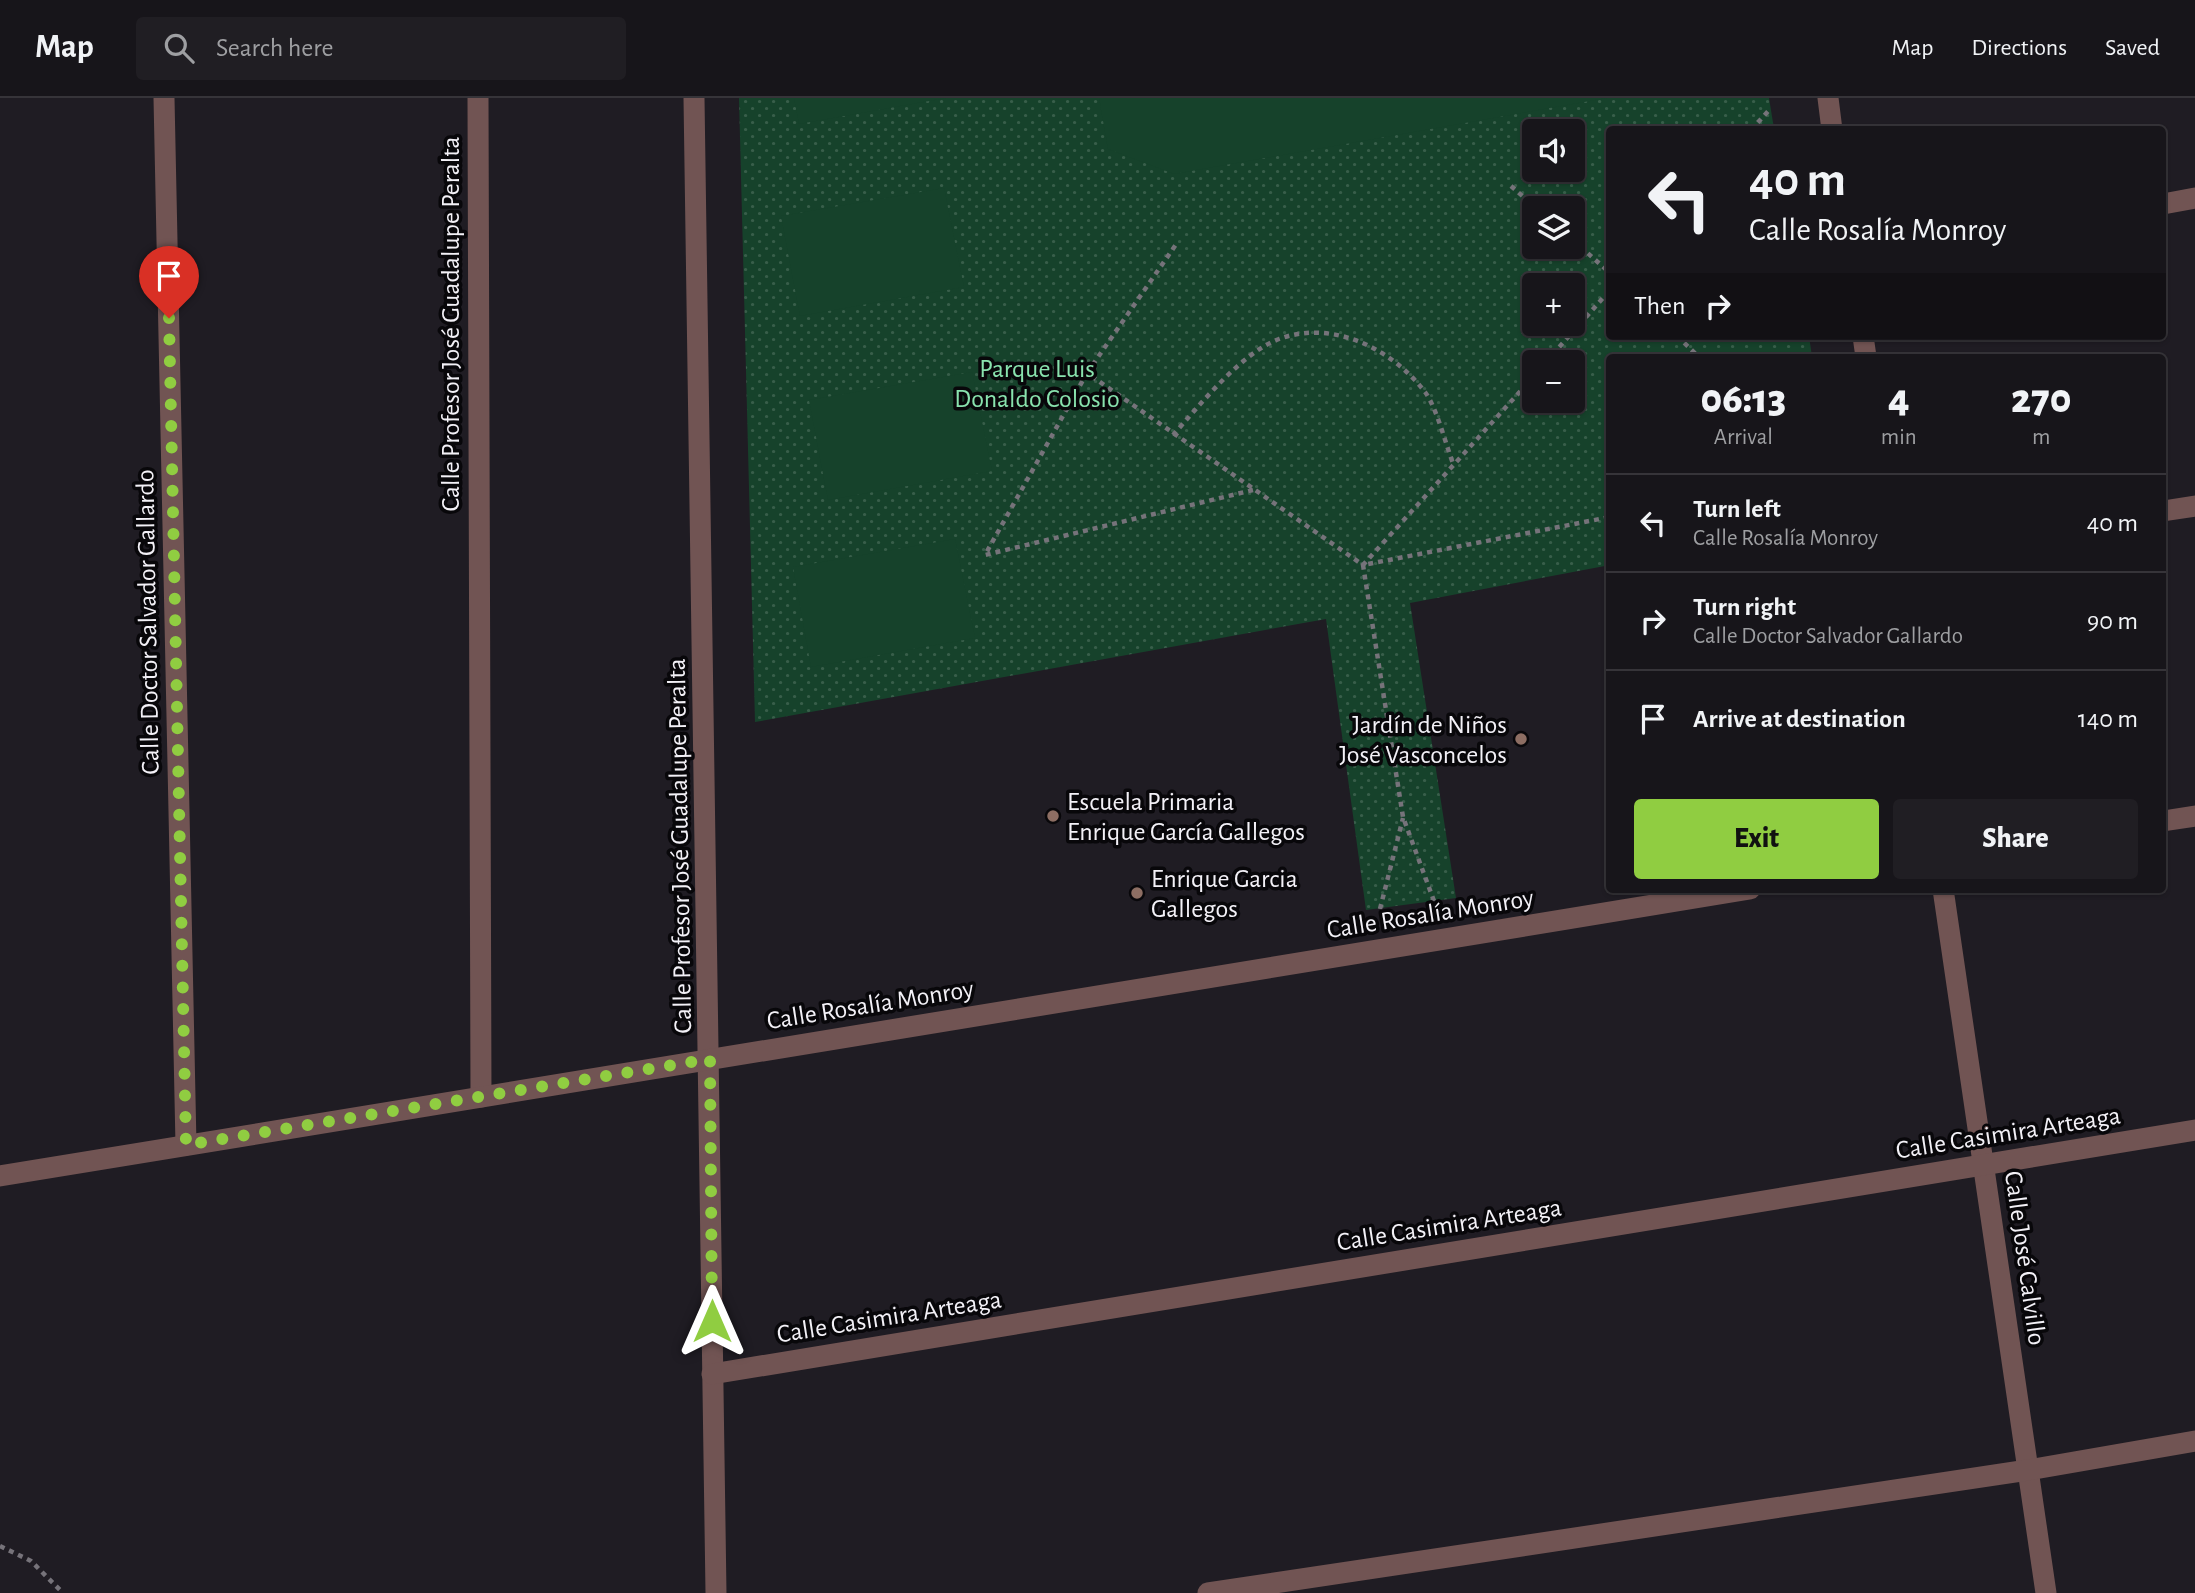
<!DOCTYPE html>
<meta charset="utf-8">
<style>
:root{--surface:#17151a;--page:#201e23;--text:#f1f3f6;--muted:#9e9fa2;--line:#363439;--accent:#90cd41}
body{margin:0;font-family:"Alegreya Sans",sans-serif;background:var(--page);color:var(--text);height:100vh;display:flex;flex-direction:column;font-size:26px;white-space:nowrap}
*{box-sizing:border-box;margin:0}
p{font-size:23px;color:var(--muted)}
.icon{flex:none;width:38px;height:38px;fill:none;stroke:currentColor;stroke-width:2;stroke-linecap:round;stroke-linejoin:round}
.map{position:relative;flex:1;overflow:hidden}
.side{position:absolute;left:1606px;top:256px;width:560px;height:539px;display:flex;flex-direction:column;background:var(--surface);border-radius:7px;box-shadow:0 2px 5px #0004,0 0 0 2px var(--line)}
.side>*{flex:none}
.top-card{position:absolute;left:1606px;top:28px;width:560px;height:214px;border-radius:7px;box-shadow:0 2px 5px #0004,0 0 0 2px var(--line);background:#17151a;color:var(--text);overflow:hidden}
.fabs{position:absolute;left:1522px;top:21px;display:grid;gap:14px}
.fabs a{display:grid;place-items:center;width:63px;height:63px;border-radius:7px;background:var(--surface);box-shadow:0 2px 5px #0004,0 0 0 2px var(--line);font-size:35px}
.pin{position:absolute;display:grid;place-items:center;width:60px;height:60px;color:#fff;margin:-72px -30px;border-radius:50% 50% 50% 0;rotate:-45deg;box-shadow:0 0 7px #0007}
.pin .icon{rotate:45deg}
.me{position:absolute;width:77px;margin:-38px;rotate:0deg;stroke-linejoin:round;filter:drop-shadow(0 0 5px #0008)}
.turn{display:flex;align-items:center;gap:24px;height:147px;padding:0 28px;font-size:32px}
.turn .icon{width:91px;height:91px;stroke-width:2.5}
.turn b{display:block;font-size:49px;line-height:60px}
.then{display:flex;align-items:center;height:66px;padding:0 28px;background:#0003;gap:14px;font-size:26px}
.eta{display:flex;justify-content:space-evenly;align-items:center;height:119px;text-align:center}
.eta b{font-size:42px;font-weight:800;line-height:49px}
.action{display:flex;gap:14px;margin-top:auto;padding:14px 28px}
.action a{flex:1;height:80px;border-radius:7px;background:var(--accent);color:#111;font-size:28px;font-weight:800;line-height:80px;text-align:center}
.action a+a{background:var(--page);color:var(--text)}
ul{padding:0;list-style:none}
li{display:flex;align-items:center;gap:21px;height:98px;padding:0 28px;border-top:2px solid var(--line)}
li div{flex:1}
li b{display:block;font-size:26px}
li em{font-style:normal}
header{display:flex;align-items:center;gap:42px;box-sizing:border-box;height:98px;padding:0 35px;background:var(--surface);border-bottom:2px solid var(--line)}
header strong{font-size:33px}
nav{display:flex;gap:38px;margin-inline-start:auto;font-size:24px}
.search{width:490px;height:63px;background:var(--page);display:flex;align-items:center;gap:18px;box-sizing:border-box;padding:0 24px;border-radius:7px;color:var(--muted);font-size:26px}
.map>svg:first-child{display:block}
.park{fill:url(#park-dots);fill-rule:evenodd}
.pitch{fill:#16422b}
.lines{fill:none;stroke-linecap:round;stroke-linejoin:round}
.path{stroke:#76737a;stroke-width:4.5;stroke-dasharray:5 5;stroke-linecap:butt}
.street{stroke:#715453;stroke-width:21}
.route{stroke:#90cd41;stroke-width:12;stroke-dasharray:0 21.6}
.education-dot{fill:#8d6e63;stroke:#08070a;stroke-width:2.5}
.labels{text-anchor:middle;stroke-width:7;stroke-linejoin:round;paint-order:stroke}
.street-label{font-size:26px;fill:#f3f1f7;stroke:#08070a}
.park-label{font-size:26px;fill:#89e3ae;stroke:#08070a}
.poi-label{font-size:26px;fill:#f3f1f7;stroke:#08070a;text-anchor:start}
</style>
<header>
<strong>Map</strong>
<div class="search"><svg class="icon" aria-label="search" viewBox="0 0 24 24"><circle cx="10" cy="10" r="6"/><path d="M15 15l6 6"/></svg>Search here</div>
<nav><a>Map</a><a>Directions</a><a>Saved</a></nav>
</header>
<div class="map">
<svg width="2195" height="1495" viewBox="0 0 2195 1495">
<defs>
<pattern id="park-dots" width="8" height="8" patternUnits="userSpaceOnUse" patternTransform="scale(1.75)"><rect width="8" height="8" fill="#16422b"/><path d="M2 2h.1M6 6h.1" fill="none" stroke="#385e4a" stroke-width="1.8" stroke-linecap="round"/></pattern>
</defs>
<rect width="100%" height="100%" fill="#1f1c23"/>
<!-- park -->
<path class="park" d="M 739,0 L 1769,0 L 1774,31 L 1610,32 L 1610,238 L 1809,238 L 1812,259 L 1610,259 L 1610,467 L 1410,505 L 1456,800 L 1366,812 L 1326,521 L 755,624 ZM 1535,33 L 1573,33 L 1573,72 L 1535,72 ZM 1535,110 L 1573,110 L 1573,149 L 1535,149 ZM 1535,187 L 1573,187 L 1573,226 L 1535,226 ZM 1535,264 L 1573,264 L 1573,303 L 1535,303 Z"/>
<!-- pitch -->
<g class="pitch">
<path d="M 794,0 L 946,0 L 799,26 Z"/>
<path d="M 1099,0 L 1607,0 L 1174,76 L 1108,51 Z"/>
<path d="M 944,90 L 964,189 L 800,218 L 781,118 Z"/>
<path d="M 972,274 L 992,373 L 828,402 L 809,302 Z"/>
<path d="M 955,441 L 975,540 L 811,569 L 793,469 Z"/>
</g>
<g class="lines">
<!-- path -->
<g class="path">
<path d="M 1751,32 L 1771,10"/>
<path d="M 1511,88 L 1536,110"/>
<path d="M 1573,142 L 1610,175"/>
<path d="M 1677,238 L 1699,259"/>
<path d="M 1546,264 L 1610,192"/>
<path d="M 1087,275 L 1177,145"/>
<path d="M 1173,337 C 1200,307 1241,255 1279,241 C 1333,221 1392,251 1425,294 C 1437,310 1446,348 1454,368"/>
<path d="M 1253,392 L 985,457 L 1087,275 L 1363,467 L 1535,277"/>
<path d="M 1434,803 L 1403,719 L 1363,467 L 1610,419"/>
<path d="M 1380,811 L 1403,720"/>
<path d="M 0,1448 L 31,1463 L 63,1495"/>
</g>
<!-- street -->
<g class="street">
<path d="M 164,0 L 186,1047"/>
<path d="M 478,0 L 481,999"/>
<path d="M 694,0 L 716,1495"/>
<path d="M 1828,0 L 1832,32"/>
<path d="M 2163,106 L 2195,100"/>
<path d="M 1863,238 L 1866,259"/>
<path d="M 2163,413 L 2195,408"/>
<path d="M 2163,723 L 2195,718"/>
<path d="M 1943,791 L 2046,1495"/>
<path d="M 0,1078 L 1750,791"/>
<path d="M 712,1276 L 2195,1032"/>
<path d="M 1208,1495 L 2028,1372 L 2195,1343"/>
</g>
</g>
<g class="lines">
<!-- route -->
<path class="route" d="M 169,220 L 186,1047 L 710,961 L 712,1223"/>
</g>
<!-- markers -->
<g class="education-dot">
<circle cx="1521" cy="641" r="7"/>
<circle cx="1053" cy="718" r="7"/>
<circle cx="1137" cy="795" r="7"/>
</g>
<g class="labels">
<!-- street labels -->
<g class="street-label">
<text transform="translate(450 226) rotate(-90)" y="9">Calle Profesor José Guadalupe Peralta</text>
<text transform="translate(147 524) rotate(-91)" y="9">Calle Doctor Salvador Gallardo</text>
<text transform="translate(679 748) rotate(-91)" y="9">Calle Profesor José Guadalupe Peralta</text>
<text transform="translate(1430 815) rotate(-9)" y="9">Calle Rosalía Monroy</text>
<text transform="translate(870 906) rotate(-9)" y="9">Calle Rosalía Monroy</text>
<text transform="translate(2008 1034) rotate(-9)" y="9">Calle Casimira Arteaga</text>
<text transform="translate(1449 1126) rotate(-9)" y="9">Calle Casimira Arteaga</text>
<text transform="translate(2026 1160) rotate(82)" y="9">Calle José Calvillo</text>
<text transform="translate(889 1218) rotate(-9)" y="9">Calle Casimira Arteaga</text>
</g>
<!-- park labels -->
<g class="park-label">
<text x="1037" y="279">Parque Luis<tspan x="1037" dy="30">Donaldo Colosio</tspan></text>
</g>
<!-- poi labels -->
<g class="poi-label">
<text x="1507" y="635" text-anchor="end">Jardín de Niños<tspan x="1507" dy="30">José Vasconcelos</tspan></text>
<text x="1067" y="712">Escuela Primaria<tspan x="1067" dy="30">Enrique García Gallegos</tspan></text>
<text x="1151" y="789">Enrique Garcia<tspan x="1151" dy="30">Gallegos</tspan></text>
</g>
</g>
</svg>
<div class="fabs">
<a><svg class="icon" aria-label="sound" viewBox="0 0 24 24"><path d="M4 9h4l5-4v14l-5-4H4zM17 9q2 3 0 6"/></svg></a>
<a><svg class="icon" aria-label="layers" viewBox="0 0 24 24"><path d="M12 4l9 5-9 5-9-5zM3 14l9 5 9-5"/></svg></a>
<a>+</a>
<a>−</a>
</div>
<div class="pin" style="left:169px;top:220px;background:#d93025"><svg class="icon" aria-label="arrive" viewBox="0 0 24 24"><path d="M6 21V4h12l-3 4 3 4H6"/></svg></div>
<svg class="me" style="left:712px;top:1223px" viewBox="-20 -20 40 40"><path d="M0-17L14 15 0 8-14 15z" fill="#90cd41" stroke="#fff" stroke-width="4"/></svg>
<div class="top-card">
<div class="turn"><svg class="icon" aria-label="left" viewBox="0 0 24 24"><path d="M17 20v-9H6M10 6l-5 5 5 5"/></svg><div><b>40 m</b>Calle Rosalía Monroy</div></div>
<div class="then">Then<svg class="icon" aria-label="right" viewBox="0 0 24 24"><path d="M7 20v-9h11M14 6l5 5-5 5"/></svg></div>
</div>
<section class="side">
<div class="eta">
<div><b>06:13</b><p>Arrival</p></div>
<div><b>4</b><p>min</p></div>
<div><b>270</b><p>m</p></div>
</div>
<ul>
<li><svg class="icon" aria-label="left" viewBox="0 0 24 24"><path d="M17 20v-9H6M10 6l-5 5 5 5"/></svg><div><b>Turn left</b><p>Calle Rosalía Monroy</p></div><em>40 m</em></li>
<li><svg class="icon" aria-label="right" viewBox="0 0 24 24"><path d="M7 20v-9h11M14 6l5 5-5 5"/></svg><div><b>Turn right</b><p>Calle Doctor Salvador Gallardo</p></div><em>90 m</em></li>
<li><svg class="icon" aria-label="arrive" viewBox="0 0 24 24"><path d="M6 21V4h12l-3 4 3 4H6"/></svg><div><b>Arrive at destination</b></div><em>140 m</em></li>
</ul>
<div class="action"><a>Exit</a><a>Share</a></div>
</section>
</div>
